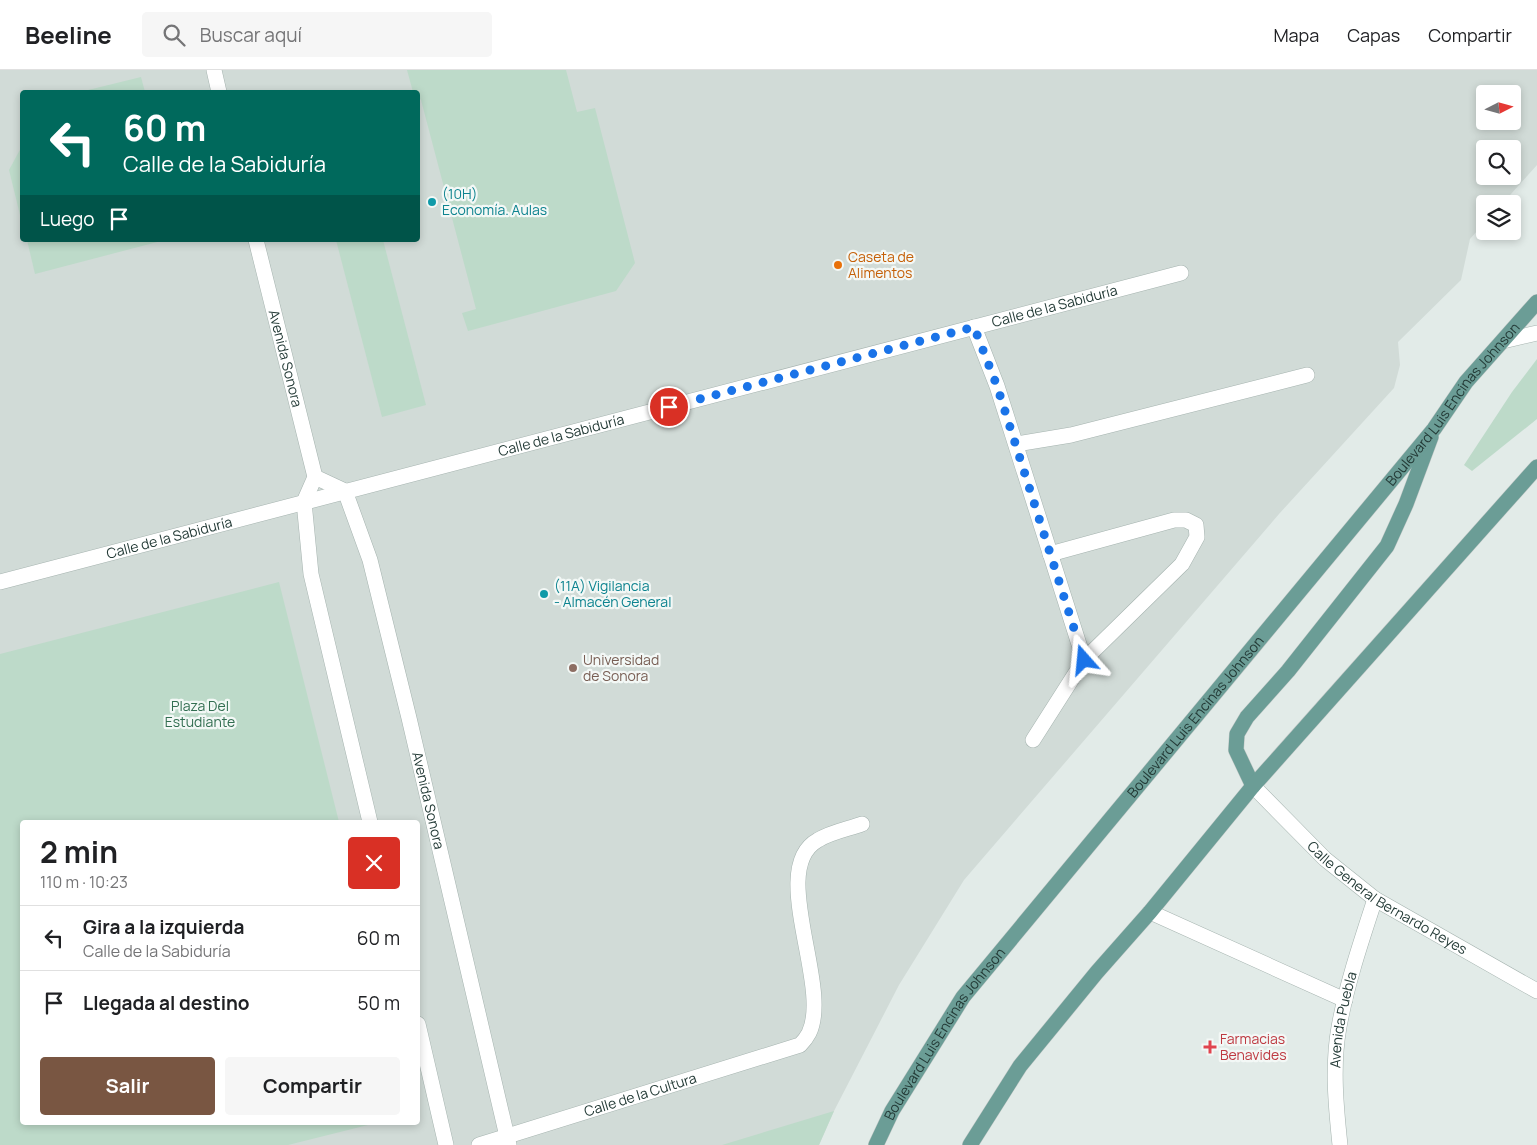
<!DOCTYPE html>
<html lang="es">
<meta charset="utf-8">
<style>
:root{--surface:#fff;--page:#f6f6f6;--text:#202124;--muted:#757577;--line:#e0e0e0;--accent:#795642}
body{margin:0;font-family:Manrope,sans-serif;background:var(--page);color:var(--text);height:100vh;display:flex;flex-direction:column;font-size:19px;white-space:nowrap}
*{box-sizing:border-box;margin:0}
p{font-size:16px;color:var(--muted)}
.icon{flex:none;width:28px;height:28px;fill:none;stroke:currentColor;stroke-width:2;stroke-linecap:round;stroke-linejoin:round}
.map{position:relative;flex:1;overflow:hidden}
.side{position:absolute;left:20px;top:750px;width:400px;height:305px;display:flex;flex-direction:column;background:var(--surface);border-radius:5px;box-shadow:0 2px 8px #0003}
.side>*{flex:none}
.top-card{position:absolute;left:20px;top:20px;width:400px;height:152px;border-radius:5px;box-shadow:0 2px 8px #0003;background:#00695c;color:#fff;overflow:hidden}
.needle{width:32px;rotate:84deg}
.controls{position:absolute;left:1476px;top:15px;display:grid;gap:10px}
.controls a{display:grid;place-items:center;width:45px;height:45px;border-radius:5px;background:var(--surface);box-shadow:0 2px 8px #0003;font-size:25px}
.pin{position:absolute;display:grid;place-items:center;width:42px;height:42px;color:#fff;margin:-21px;border:2px solid #fff;border-radius:50%;box-shadow:0 1px 5px #0007}
.me{position:absolute;width:55px;margin:-28px;rotate:342deg;stroke-linejoin:round;filter:drop-shadow(0 0 4px #0008)}
.turn{display:flex;align-items:center;gap:18px;height:105px;padding:0 20px;font-size:22px}
.turn .icon{width:65px;height:65px;stroke-width:2.5}
.turn b{display:block;font-size:35px;line-height:42px}
.then{display:flex;align-items:center;height:48px;padding:0 20px;background:#0003;gap:10px;font-size:19px}
.round{display:grid;place-items:center;flex:none;width:52px;height:52px;border-radius:5px;background:var(--page)}
.overview{display:flex;align-items:center;justify-content:space-between;height:85px;padding:0 20px}
h1{font-size:30px;font-weight:700;line-height:38px}
.cta{display:flex;gap:10px;margin-top:auto;padding:10px 20px}
.cta a{flex:1;height:58px;border-radius:5px;background:var(--accent);color:#fff;font-size:20px;font-weight:700;line-height:58px;text-align:center}
.cta a+a{background:var(--page);color:var(--text)}
ul{padding:0;list-style:none}
li{display:flex;align-items:center;gap:15px;height:65px;padding:0 20px;border-top:1px solid var(--line)}
li div{flex:1}
li b{display:block;font-size:19px}
li em{font-style:normal}
header{display:flex;align-items:center;gap:30px;box-sizing:border-box;height:70px;padding:0 25px;background:var(--surface);border-bottom:1px solid var(--line)}
header strong{font-size:24px}
nav{display:flex;gap:28px;margin-inline-start:auto;font-size:18px}
.search{width:350px;height:45px;background:var(--page);display:flex;align-items:center;gap:12px;box-sizing:border-box;padding:0 18px;border-radius:5px;color:var(--muted);font-size:19px}
.map>svg:first-child{display:block}
.built{fill:#d1dbd7;fill-rule:evenodd}
.green{fill:#bddac9}
.lines{fill:none;stroke-linecap:round;stroke-linejoin:round}
.minor-casing{stroke:#a5b3af;stroke-width:16}
.major-casing{stroke:#c2c8c7;stroke-width:16}
.minor{stroke:#fff;stroke-width:15}
.major{stroke:#6b9d96;stroke-width:15}
.route{stroke:#1a73e8;stroke-width:9;stroke-dasharray:0 16.2}
.culture-dot{fill:#0f9aa8;stroke:#f3f8f6;stroke-width:2}
.food-dot{fill:#e8710a;stroke:#f3f8f6;stroke-width:2}
.education-dot{fill:#8d6e63;stroke:#f3f8f6;stroke-width:2}
.health-dot{fill:#e0444e;stroke:#f3f8f6;stroke-width:2}
.labels{text-anchor:middle;stroke-width:4.5;stroke-linejoin:round;paint-order:stroke}
.culture-label{font-size:14px;fill:#0d838f;stroke:#f3f8f6;text-anchor:start}
.food-label{font-size:14px;fill:#c56008;stroke:#f3f8f6;text-anchor:start}
.street-label{font-size:14px;fill:#243b37;stroke:#f3f8f6}
.education-label{font-size:14px;fill:#785e54;stroke:#f3f8f6;text-anchor:start}
.park-label{font-size:14px;fill:#326e51;stroke:#f3f8f6}
.health-label{font-size:14px;fill:#be3a42;stroke:#f3f8f6;text-anchor:start}
</style>
<header>
<strong>Beeline</strong>
<div class="search"><svg class="icon" aria-label="search" viewBox="0 0 24 24"><circle cx="10" cy="10" r="6"/><path d="M15 15l6 6"/></svg>Buscar aquí</div>
<nav><a>Mapa</a><a>Capas</a><a>Compartir</a></nav>
</header>
<div class="map">
<svg width="1537" height="1075" viewBox="0 0 1537 1075">
<rect width="100%" height="100%" fill="#e2ebe8"/>
<!-- built -->
<path class="built" d="M 0,0 L 1537,0 L 1537,95 L 1502,134 L 1485,134 L 1485,152 L 1470,169 L 1461,210 L 1398,272 L 1400,295 L 1394,318 L 1279,444 L 964,810 L 899,915 L 834,1041 L 819,1075 L 0,1075 ZM 22,22 L 418,22 L 418,170 L 22,170 ZM 1485,24 L 1512,24 L 1512,51 L 1485,51 ZM 1485,79 L 1512,79 L 1512,106 L 1485,106 ZM 22,752 L 418,752 L 418,1052 L 22,1052 Z"/>
<!-- green -->
<g class="green">
<path d="M 407,0 L 566,0 L 577,42 L 595,38 L 635,193 L 616,221 L 468,261 L 462,243 L 476,239 L 421,30 L 418,27 L 418,22 L 413,22 Z"/>
<path d="M 141,7 L 145,22 L 80,22 Z"/>
<path d="M 22,76 L 22,153 L 9,100 Z"/>
<path d="M 27,170 L 165,170 L 35,204 Z"/>
<path d="M 336,170 L 383,170 L 426,335 L 382,347 Z"/>
<path d="M 1537,289 L 1537,349 L 1472,401 L 1464,395 L 1512,322 Z"/>
<path d="M 279,512 L 339,752 L 22,752 L 22,1052 L 376,1053 L 288,1075 L 0,1075 L 0,584 Z"/>
<path d="M 834,1041 L 819,1075 L 722,1075 Z"/>
</g>
<g class="lines">
<defs>
<g id="minor">
<path d="M 214,0 L 219,22"/>
<path id="s1" d="M 256,170 L 315,407 L 304,432 L 311,504 L 370,752"/>
<path d="M 974,257 L 997,316 L 1084,590"/>
<path d="M 1503,271 L 1537,263"/>
<path d="M 1016,374 L 1071,365 L 1307,305"/>
<path id="s2" d="M 315,407 L 345,421 L 370,490 L 409,648 L 509,1075"/>
<path id="s3" d="M 0,512 L 1181,203"/>
<path d="M 1033,670 L 1084,590 L 1182,494 L 1197,467 L 1196,455 L 1186,450 L 1174,450 L 1050,484"/>
<path id="s4" d="M 1253,716 L 1325,789 L 1375,829 L 1537,921"/>
<path d="M 1150,842 L 1345,930"/>
<path d="M 418,954 L 446,1075"/>
<path id="s5" d="M 479,1075 L 800,975 C 803,972 807,967 809,963 C 832,916 767,798 818,770 C 831,762 848,759 862,754"/>
<path id="s6" d="M 1340,1075 C 1336,1037 1332,996 1339,957 C 1347,913 1361,872 1375,829"/>
</g>
<g id="major">
<path d="M 1253,716 L 1236,680 L 1237,664 L 1247,647 L 1288,601 L 1387,476 L 1406,434 L 1431,367"/>
<path id="s7" d="M 876,1075 L 892,1041 L 963,927 L 1434,359 L 1466,312 L 1537,232"/>
<path d="M 970,1075 L 1020,996 L 1097,902 L 1150,842 L 1253,716 L 1537,397"/>
</g>
</defs>
<!-- minor casing -->
<use href="#minor" class="minor-casing"/>
<!-- major casing -->
<use href="#major" class="major-casing"/>
<!-- minor -->
<use href="#minor" class="minor"/>
<!-- major -->
<use href="#major" class="major"/>
</g>
<g class="lines">
<!-- route -->
<path class="route" d="M 669,337 L 974,257 L 997,316 L 1084,590"/>
</g>
<!-- markers -->
<g class="culture-dot">
<circle cx="432" cy="132" r="5"/>
<circle cx="544" cy="524" r="5"/>
</g>
<circle class="food-dot" cx="838" cy="195" r="5"/>
<circle class="education-dot" cx="573" cy="598" r="5"/>
<path class="health-dot" d="M1207.5 969.5h5v5h5v5h-5v5h-5v-5h-5v-5h5z"/>
<g class="labels">
<!-- culture labels -->
<g class="culture-label">
<text x="442" y="129">(10H)<tspan x="442" dy="16">Economía. Aulas</tspan></text>
<text x="554" y="521">(11A) Vigilancia<tspan x="554" dy="16">- Almacén General</tspan></text>
</g>
<!-- food labels -->
<g class="food-label">
<text x="848" y="192">Caseta de<tspan x="848" dy="16">Alimentos</tspan></text>
</g>
<!-- street labels -->
<g class="street-label">
<text dy="5" stroke="none"><textPath href="#s3" startOffset="1090">Calle de la Sabiduría</textPath></text>
<text dy="5" stroke="none"><textPath href="#s1" startOffset="122">Avenida Sonora</textPath></text>
<text dy="5" stroke="none"><textPath href="#s7" startOffset="941">Boulevard Luis Encinas Johnson</textPath></text>
<text dy="5" stroke="none"><textPath href="#s3" startOffset="580">Calle de la Sabiduría</textPath></text>
<text dy="5" stroke="none"><textPath href="#s3" startOffset="175">Calle de la Sabiduría</textPath></text>
<text dy="5" stroke="none"><textPath href="#s7" startOffset="536">Boulevard Luis Encinas Johnson</textPath></text>
<text dy="5" stroke="none"><textPath href="#s2" startOffset="354">Avenida Sonora</textPath></text>
<text dy="5" stroke="none"><textPath href="#s4" startOffset="176">Calle General Bernardo Reyes</textPath></text>
<text dy="5" stroke="none"><textPath href="#s6" startOffset="126">Avenida Puebla</textPath></text>
<text dy="5" stroke="none"><textPath href="#s7" startOffset="131">Boulevard Luis Encinas Johnson</textPath></text>
<text dy="5" stroke="none"><textPath href="#s5" startOffset="169">Calle de la Cultura</textPath></text>
</g>
<!-- education labels -->
<g class="education-label">
<text x="583" y="595">Universidad<tspan x="583" dy="16">de Sonora</tspan></text>
</g>
<!-- park labels -->
<g class="park-label">
<text x="200" y="641">Plaza Del<tspan x="200" dy="16">Estudiante</tspan></text>
</g>
<!-- health labels -->
<g class="health-label">
<text x="1220" y="974">Farmacias<tspan x="1220" dy="16">Benavides</tspan></text>
</g>
</g>
</svg>
<div class="controls">
<a><svg class="needle" viewBox="-14 -14 28 28"><path d="M0-13l5 13h-10z" fill="#e53935"/><path d="M0 13l5-13h-10z" fill="#757577"/></svg></a>
<a><svg class="icon" aria-label="search" viewBox="0 0 24 24"><circle cx="10" cy="10" r="6"/><path d="M15 15l6 6"/></svg></a>
<a><svg class="icon" aria-label="layers" viewBox="0 0 24 24"><path d="M12 4l9 5-9 5-9-5zM3 14l9 5 9-5"/></svg></a>
</div>
<div class="pin" style="left:669px;top:337px;background:#d93025"><svg class="icon" aria-label="arrive" viewBox="0 0 24 24"><path d="M6 21V4h12l-3 4 3 4H6"/></svg></div>
<svg class="me" style="left:1084px;top:590px" viewBox="-20 -20 40 40"><path d="M0-17L14 15 0 8-14 15z" fill="#1a73e8" stroke="#fff" stroke-width="4"/></svg>
<div class="top-card">
<div class="turn"><svg class="icon" aria-label="left" viewBox="0 0 24 24"><path d="M17 20v-9H6M10 6l-5 5 5 5"/></svg><div><b>60 m</b>Calle de la Sabiduría</div></div>
<div class="then">Luego<svg class="icon" aria-label="arrive" viewBox="0 0 24 24"><path d="M6 21V4h12l-3 4 3 4H6"/></svg></div>
</div>
<section class="side">
<div class="overview"><div><h1>2 min</h1><p>110 m · 10:23</p></div><a class="round" style="background:#d93025;color:#fff"><svg class="icon" aria-label="close" viewBox="0 0 24 24"><path d="M6 6l12 12M18 6L6 18"/></svg></a></div>
<ul>
<li><svg class="icon" aria-label="left" viewBox="0 0 24 24"><path d="M17 20v-9H6M10 6l-5 5 5 5"/></svg><div><b>Gira a la izquierda</b><p>Calle de la Sabiduría</p></div><em>60 m</em></li>
<li><svg class="icon" aria-label="arrive" viewBox="0 0 24 24"><path d="M6 21V4h12l-3 4 3 4H6"/></svg><div><b>Llegada al destino</b></div><em>50 m</em></li>
</ul>
<div class="cta"><a>Salir</a><a>Compartir</a></div>
</section>
</div>
